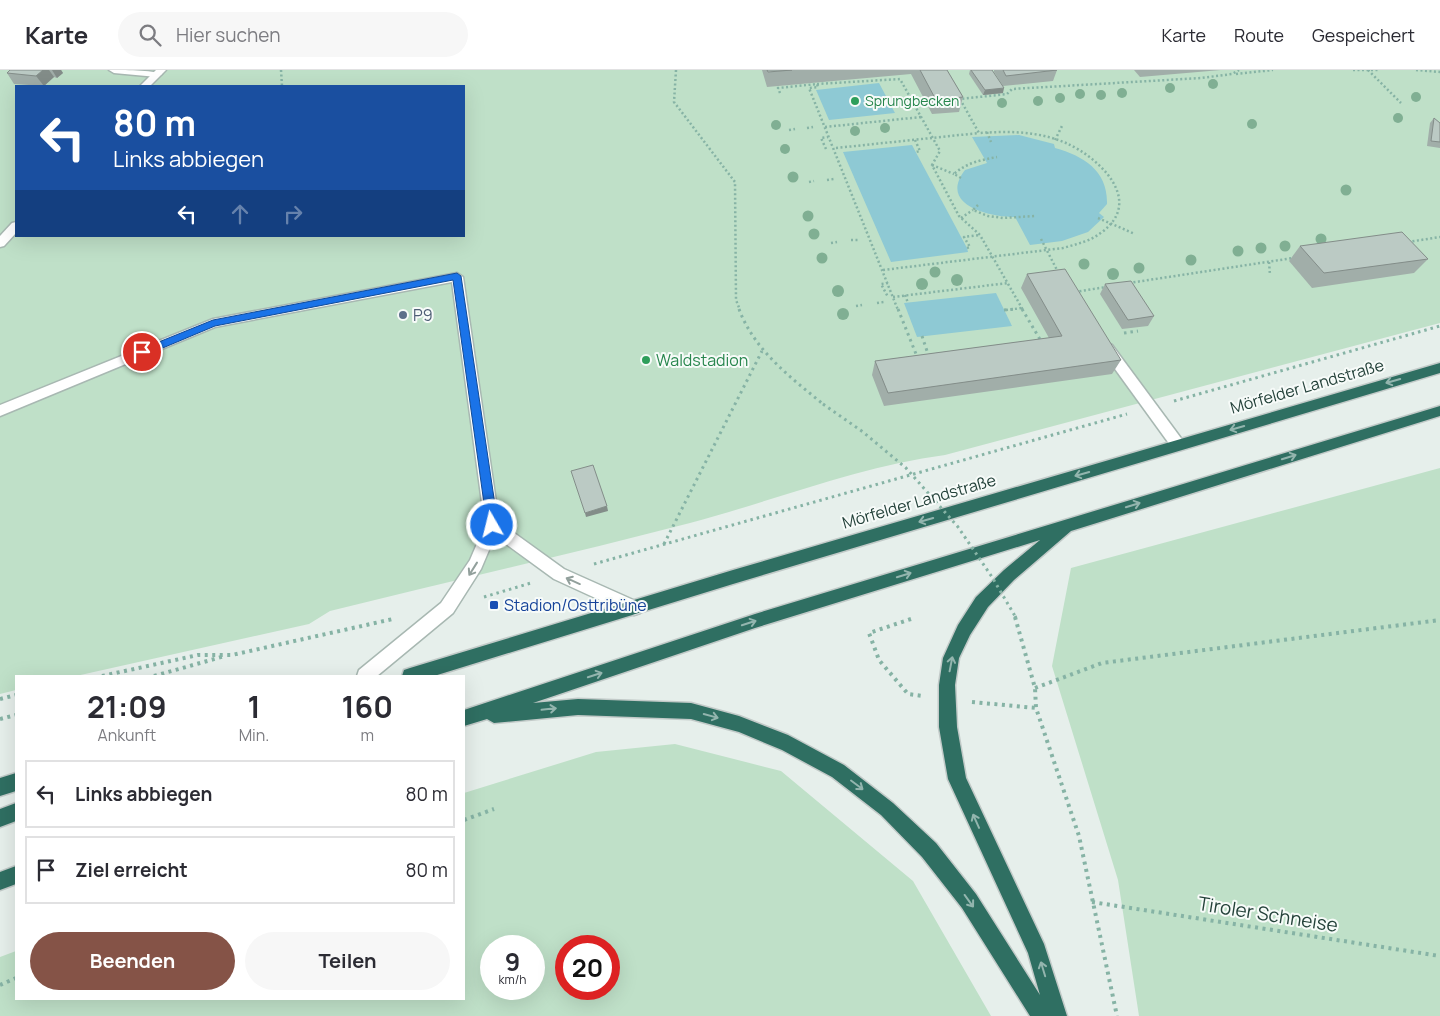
<!DOCTYPE html>
<html lang="de">
<meta charset="utf-8">
<style>
:root{--surface:#fff;--page:#f7f7f7;--text:#2b2b33;--muted:#7c7c81;--line:#e1e1e2;--accent:#855347}
body{margin:0;font-family:Manrope,sans-serif;background:var(--page);color:var(--text);height:100vh;display:flex;flex-direction:column;font-size:19px;white-space:nowrap}
*{box-sizing:border-box;margin:0}
p{font-size:16px;color:var(--muted)}
.icon{flex:none;width:28px;height:28px;fill:none;stroke:currentColor;stroke-width:2;stroke-linecap:round;stroke-linejoin:round}
.map{position:relative;flex:1;overflow:hidden}
.sheet{position:absolute;left:15px;top:605px;width:450px;height:325px;display:flex;flex-direction:column;background:var(--surface);border-radius:0px;box-shadow:0 5px 20px #0002}
.sheet>*{flex:none}
.guide{position:absolute;left:15px;top:15px;width:450px;height:152px;border-radius:0px;box-shadow:0 5px 20px #0002;background:#1a4fa0;color:#fff;overflow:hidden}
.speed{position:absolute;left:480px;top:865px;display:flex;gap:10px;font-size:25px;font-weight:700;text-align:center}
.speed>*{display:grid;place-content:center;width:65px;height:65px;border-radius:50%;background:var(--surface);box-shadow:0 5px 20px #0002;line-height:1}
.speed small{font-size:12px;font-weight:400}
.speed .limit{border:8px solid #d22;background:#fff;color:#111}
.pin{position:absolute;display:grid;place-items:center;width:42px;height:42px;color:#fff;margin:-21px;border:2px solid #fff;border-radius:50%;box-shadow:0 1px 5px #0007}
.me{position:absolute;width:55px;margin:-28px;rotate:352deg;stroke-linejoin:round;filter:drop-shadow(0 0 4px #0008)}
.turn{display:flex;align-items:center;gap:18px;height:105px;padding:0 15px;font-size:22px}
.turn .icon{width:65px;height:65px;stroke-width:2.5}
.turn b{display:block;font-size:35px;line-height:42px}
.lanes{display:flex;align-items:center;height:48px;padding:0 15px;background:#0003;justify-content:center;gap:25px;direction:ltr}
.lanes .off{opacity:.35}
.eta{display:flex;justify-content:space-evenly;align-items:center;height:85px;text-align:center}
.eta b{font-size:30px;font-weight:700;line-height:35px}
.button{display:flex;gap:10px;margin-top:auto;padding:10px 15px}
.button a{flex:1;height:58px;border-radius:30px;background:var(--accent);color:#fff;font-size:20px;font-weight:700;line-height:58px;text-align:center}
.button a+a{background:var(--page);color:var(--text)}
ul{padding:0;list-style:none}
li{display:flex;align-items:center;gap:15px;height:68px;margin:0 10px 8px;padding:0 5px;border:2px solid var(--line);border-radius:0px}
li div{flex:1}
li b{display:block;font-size:19px}
li em{font-style:normal}
header{display:flex;align-items:center;gap:30px;box-sizing:border-box;height:70px;padding:0 25px;background:var(--surface);border-bottom:1px solid var(--line)}
header strong{font-size:24px}
nav{display:flex;gap:28px;margin-inline-start:auto;font-size:18px}
.search{width:350px;height:45px;background:var(--page);display:flex;align-items:center;gap:12px;box-sizing:border-box;padding:0 18px;border-radius:28px;color:var(--muted);font-size:19px}
.map>svg:first-child{display:block}
.green{fill:#bfe0c8;fill-rule:evenodd}
.water{fill:#8ec9d4}
.lines{fill:none;stroke-linecap:round;stroke-linejoin:round}
.lane-casing{stroke:#a8b8b2;stroke-width:3}
.street-casing{stroke:#a8b8b2;stroke-width:3}
.highway-casing{stroke:#c2cac8;stroke-width:3}
.path-far2{stroke:#86b3a5;stroke-width:2.5;stroke-dasharray:2 2.5;stroke-linecap:butt}
.path-far1{stroke:#86b3a5;stroke-width:3;stroke-dasharray:2.5 4;stroke-linecap:butt}
.path{stroke:#86b3a5;stroke-width:4;stroke-dasharray:3 4.5;stroke-linecap:butt}
.lane{fill:#fff;fill-rule:evenodd}
.street{fill:#fff;fill-rule:evenodd}
.highway{fill:#2f6f62;fill-rule:evenodd}
.path-bridge{stroke:#86b3a5;stroke-width:3;stroke-dasharray:2.5 4;stroke-linecap:butt}
.tree{fill:#80af93}
.wall{fill:#a1aea9}
.shaded-wall{fill:#838d89}
.building{fill:#bbcac4;stroke:#838d89}
.oneway{stroke:#93b5ae}
.oneway2{stroke:#92a09c}
.route{fill:#1a73e8;stroke:#114b97}
.leisure-dot{fill:#2e9e5b;stroke:#f7fbf9;stroke-width:2}
.service-dot{fill:#5c6f8a;stroke:#f7fbf9;stroke-width:2}
.transit-dot{fill:#1a4fb4;stroke:#f7fbf9;stroke-width:2}
.labels{text-anchor:middle;stroke-width:4;stroke-linejoin:round;paint-order:stroke}
.far-leisure-label{font-size:14px;fill:#27864d;stroke:#f7fbf9;text-anchor:start}
.service-label{font-size:16px;fill:#4e5e75;stroke:#f7fbf9;text-anchor:start}
.leisure-label{font-size:16px;fill:#27864d;stroke:#f7fbf9;text-anchor:start}
.street-label{font-size:16px;fill:#24423a;stroke:#f7fbf9}
.transit-label{font-size:16px;fill:#164399;stroke:#f7fbf9;text-anchor:start}
.near-street-label{font-size:19px;fill:#24423a;stroke:#f7fbf9}
</style>
<header>
<strong>Karte</strong>
<div class="search"><svg class="icon" aria-label="search" viewBox="0 0 24 24"><circle cx="10" cy="10" r="6"/><path d="M15 15l6 6"/></svg>Hier suchen</div>
<nav><a>Karte</a><a>Route</a><a>Gespeichert</a></nav>
</header>
<div class="map">
<svg width="1440" height="946" viewBox="0 0 1440 946">
<rect width="100%" height="100%" fill="#e6efeb"/>
<!-- green -->
<g class="green">
<path d="M 0,0 L 1440,0 L 1440,253 L 945,385 C 860,396 773,431 690,453 C 571,484 450,511 330,541 L 309,554 L 76,606 L 16,606 L 16,620 L 0,624 ZM 16,16 L 464,16 L 464,166 L 16,166 Z"/>
<path d="M 1440,398 L 1440,946 L 1139,946 L 1118,810 L 1052,596 L 1071,498 Z"/>
<path d="M 675,674 L 781,701 L 913,811 L 991,946 L 0,946 L 0,887 L 16,881 L 16,929 L 464,929 L 464,723 L 596,682 ZM 491,876 L 534,876 L 534,919 L 491,919 ZM 566,876 L 609,876 L 609,919 L 566,919 Z"/>
</g>
<!-- water -->
<g class="water">
<path d="M 879,13 L 895,43 L 829,50 L 816,20 Z"/>
<path d="M 1019,65 L 1054,74 L 1055,78 C 1084,86 1108,101 1107,134 L 1099,143 L 1104,147 L 1088,162 L 1062,171 L 1030,175 L 1015,147 C 989,147 938,135 965,100 L 987,93 L 972,67 Z"/>
<path d="M 912,75 L 967,178 L 968,182 L 891,192 L 843,82 Z"/>
<path d="M 996,223 L 1012,256 L 917,267 L 904,233 Z"/>
</g>
<g class="lines">
<defs>
<g id="lane">
<path d="M 109,0 C 122,0 153,0 162,4 L 157,7 L 114,3 Z"/>
<path d="M 457,203 L 463,207 L 499,452 L 564,499 L 640,533 L 642,538 L 640,543 L 634,545 L 628,543 L 554,509 L 495,466 L 481,499 L 453,543 L 377,606 L 357,606 L 359,600 L 441,533 L 470,490 L 485,455 L 452,212 L 215,257 L 0,346 L 0,335 L 213,249 Z"/>
<path d="M 1107,273 L 1112,275 L 1183,371 L 1185,375 L 1183,379 L 1178,380 L 1173,379 L 1102,281 L 1101,278 L 1102,275 Z"/>
</g>
<g id="street">
<path d="M 156,0 L 166,0 L 150,16 L 140,16 Z"/>
<path d="M 16,152 L 16,163 L 4,176 L 0,177 L 0,166 L 12,153 Z"/>
</g>
<g id="highway">
<path d="M 1440,293 L 1440,303 L 733,514 L 434,606 L 402,606 L 404,600 L 410,598 L 733,500 Z"/>
<path d="M 1440,336 L 1440,346 L 1071,461 L 1014,510 L 988,537 L 970,565 L 959,588 L 955,615 L 957,657 L 966,708 L 1044,874 L 1067,946 L 1030,946 L 962,838 L 922,787 L 881,745 L 832,707 L 782,680 L 739,662 L 691,649 L 578,645 L 494,653 L 487,649 L 464,656 L 464,640 L 755,544 ZM 1040,470 L 1004,500 L 976,527 L 958,555 L 943,588 L 939,615 L 939,657 L 948,709 L 1028,883 L 1040,925 L 976,824 L 936,773 L 893,733 L 844,695 L 788,665 L 739,646 L 691,633 L 578,629 L 533,633 L 755,558 Z"/>
<path d="M 16,703 L 16,721 L 0,726 L 0,708 Z"/>
<path d="M 16,733 L 16,751 L 0,757 L 0,739 Z"/>
<path d="M 16,796 L 16,814 L 0,820 L 0,802 Z"/>
</g>
</defs>
<!-- lane casing -->
<use href="#lane" class="lane-casing"/>
<!-- street casing -->
<use href="#street" class="street-casing"/>
<!-- highway casing -->
<use href="#highway" class="highway-casing"/>
<!-- path-far2 -->
<g class="path-far2">
<path d="M 281,0 L 282,16"/>
<path d="M 676,0 L 674,32 L 735,112 L 736,230 L 740,240"/>
<path d="M 1353,0 L 1378,0"/>
<path d="M 1368,0 L 1401,33"/>
<path d="M 1416,0 L 1440,2"/>
<path d="M 1236,4 L 1273,0"/>
<path d="M 817,14 L 900,9 L 940,81 L 932,95 L 959,146 L 980,165 L 1023,240"/>
<path d="M 780,23 L 778,18 L 817,14 L 818,17 L 809,18 L 898,240"/>
<path d="M 825,57 L 921,47"/>
<path d="M 807,58 L 813,57"/>
<path d="M 789,60 L 795,59"/>
<path d="M 987,62 L 991,72"/>
<path d="M 915,70 L 920,81 L 916,82"/>
<path d="M 1055,70 L 1063,54"/>
<path d="M 836,78 L 979,63"/>
<path d="M 826,79 L 821,68 L 828,67"/>
<path d="M 932,95 L 954,104"/>
<path d="M 961,108 L 954,104 C 966,93 981,90 997,87"/>
<path d="M 827,110 L 834,109"/>
<path d="M 809,112 L 814,111"/>
<path d="M 978,135 L 973,140 L 988,146 L 1003,148 L 1035,146"/>
<path d="M 961,148 L 973,140"/>
<path d="M 1098,148 L 1135,164"/>
<path d="M 1041,169 L 1058,202"/>
<path d="M 851,170 L 858,170"/>
<path d="M 1408,172 L 1440,167"/>
<path d="M 831,173 L 837,172"/>
<path d="M 967,178 L 970,177 L 964,167 L 980,165"/>
<path d="M 1269,192 L 1270,205"/>
<path d="M 883,200 L 1063,178 C 1077,174 1091,171 1102,162 C 1145,130 1098,87 1066,73 C 1038,61 1009,61 979,63 L 960,29 L 1007,24 L 1012,19 L 1201,8 L 1232,4 L 1239,0"/>
<path d="M 888,213 L 881,214 L 888,227"/>
<path d="M 1129,213 L 1293,188"/>
<path d="M 1075,222 L 1106,217"/>
<path d="M 905,225 L 908,233"/>
<path d="M 893,227 L 1008,213"/>
<path d="M 877,233 L 884,232"/>
<path d="M 856,236 L 862,235"/>
<path d="M 1006,240 L 1022,238"/>
</g>
<!-- path-far1 -->
<g class="path-far1">
<path d="M 739,239 C 754,280 790,307 823,334"/>
<path d="M 898,239 L 918,289"/>
<path d="M 1022,239 L 1041,271"/>
<path d="M 1004,240 L 1017,239"/>
<path d="M 1124,263 L 1138,261"/>
<path d="M 922,266 L 929,287"/>
<path d="M 1174,331 L 1440,256"/>
<path d="M 664,474 L 762,281"/>
<path d="M 594,494 L 1127,344"/>
<path d="M 484,527 L 531,513"/>
<path d="M 1015,546 L 1016,548"/>
</g>
<!-- path -->
<g class="path">
<path d="M 1015,547 L 1035,618 L 1036,638 L 1079,766 L 1117,946"/>
<path d="M 911,549 L 869,563 L 879,590 L 908,624 L 923,626"/>
<path d="M 102,606 L 198,585 L 232,585 L 393,549"/>
<path d="M 154,606 L 225,586"/>
<path d="M 1035,618 L 1102,593 L 1440,550"/>
<path d="M 0,629 L 16,625"/>
<path d="M 972,632 L 1036,638"/>
<path d="M 0,649 L 16,645"/>
<path d="M 464,750 L 494,739"/>
<path d="M 1092,832 L 1440,886"/>
<path d="M 0,915 L 16,908"/>
</g>
<!-- lane -->
<use href="#lane" class="lane"/>
<!-- street -->
<use href="#street" class="street"/>
<!-- highway -->
<use href="#highway" class="highway"/>
<!-- path-bridge -->
<path class="path-bridge" d="M 823,334 L 863,362 L 906,398 L 958,457 L 992,507 L 1015,546"/>
</g>
<!-- trees -->
<g class="tree">
<circle cx="1213" cy="14" r="5"/>
<circle cx="1170" cy="18" r="5"/>
<circle cx="1122" cy="23" r="5"/>
<circle cx="1080" cy="24" r="5"/>
<circle cx="1101" cy="25" r="5"/>
<circle cx="1416" cy="27" r="5"/>
<circle cx="1060" cy="28" r="5"/>
<circle cx="1038" cy="31" r="5"/>
<circle cx="1002" cy="33" r="5"/>
<circle cx="1398" cy="48" r="5"/>
<circle cx="1252" cy="54" r="5"/>
<circle cx="776" cy="55" r="5"/>
<circle cx="885" cy="58" r="5"/>
<circle cx="855" cy="61" r="5"/>
<circle cx="785" cy="79" r="5"/>
<circle cx="793" cy="107" r="5.5"/>
<circle cx="1346" cy="120" r="5.5"/>
<circle cx="808" cy="146" r="5.5"/>
<circle cx="814" cy="164" r="5.5"/>
<circle cx="1321" cy="169" r="5.5"/>
<circle cx="1285" cy="176" r="5.5"/>
<circle cx="1261" cy="178" r="5.5"/>
<circle cx="1238" cy="181" r="5.5"/>
<circle cx="822" cy="188" r="5.5"/>
<circle cx="1191" cy="190" r="5.5"/>
<circle cx="1084" cy="194" r="5.5"/>
<circle cx="1139" cy="198" r="5.5"/>
<circle cx="935" cy="202" r="5.5"/>
<circle cx="1113" cy="204" r="6"/>
<circle cx="957" cy="210" r="6"/>
<circle cx="922" cy="214" r="6"/>
<circle cx="838" cy="221" r="6"/>
<circle cx="843" cy="244" r="6"/>
</g>
<!-- wall -->
<g class="wall">
<path d="M 10,0 L 61,0 L 63,3 L 57,8 L 54,7 L 44,16 L 14,14 L 7,3 Z"/>
<path d="M 762,0 L 947,0 L 963,27 L 959,42 L 932,44 L 911,4 L 767,17 Z"/>
<path d="M 970,0 L 992,0 L 1003,23 L 983,25 L 969,4 Z"/>
<path d="M 994,0 L 1057,0 L 1053,11 L 1003,16 L 994,2 Z"/>
<path d="M 1134,0 L 1221,0 L 1140,7 Z"/>
<path d="M 1434,48 L 1440,53 L 1440,78 L 1427,76 L 1430,53 Z"/>
<path d="M 1300,176 L 1428,189 L 1414,203 L 1312,218 L 1289,191 Z"/>
<path d="M 1027,204 L 1121,290 L 1112,304 L 884,336 L 872,305 L 875,291 L 1049,268 L 1021,218 Z"/>
<path d="M 1105,214 L 1154,246 L 1148,256 L 1122,259 L 1100,224 Z"/>
</g>
<!-- shaded-wall -->
<g class="shaded-wall">
<path d="M 43,0 L 49,0 L 54,7 L 44,16 L 36,6 Z"/>
<path d="M 52,0 L 61,0 L 63,3 L 57,8 Z"/>
<path d="M 1004,18 L 1003,23 L 983,25 L 985,20 Z"/>
<path d="M 607,436 L 608,441 L 586,447 L 585,443 Z"/>
</g>
<!-- building -->
<g class="building">
<path d="M 10,0 L 43,0 L 36,6 L 7,3 Z"/>
<path d="M 767,0 L 792,0 L 768,2 Z"/>
<path d="M 920,0 L 947,0 L 963,27 L 936,30 Z"/>
<path d="M 971,0 L 992,0 L 1004,18 L 985,20 Z"/>
<path d="M 1003,0 L 1057,0 L 1006,6 Z"/>
<path d="M 1434,48 L 1440,53 L 1440,72 L 1431,71 Z"/>
<path d="M 1402,162 L 1428,189 L 1324,203 L 1300,176 Z"/>
<path d="M 1065,199 L 1121,290 L 888,323 L 875,291 L 1062,266 L 1027,204 Z"/>
<path d="M 1131,211 L 1154,246 L 1128,250 L 1105,214 Z"/>
<path d="M 593,395 L 607,436 L 585,443 L 571,401 Z"/>
</g>
<!-- one-way arrows -->
<defs><path id="oneway-shaft" d="M-6 0H5M1.5-3L5.5 0L1.5 3" fill="none" stroke-width="1.6" stroke-linecap="round" stroke-linejoin="round" transform="scale(1.25)"/></defs>
<g class="oneway">
<use href="#oneway-shaft" transform="translate(1393 311) rotate(164)"/>
<use href="#oneway-shaft" transform="translate(1237 358) rotate(164)"/>
<use href="#oneway-shaft" transform="translate(1289 387) rotate(-17)"/>
<use href="#oneway-shaft" transform="translate(1082 404) rotate(164)"/>
<use href="#oneway-shaft" transform="translate(1133 435) rotate(-17)"/>
<use href="#oneway-shaft" transform="translate(926 450) rotate(164)"/>
<use href="#oneway-shaft" transform="translate(904 505) rotate(-17)"/>
<use href="#oneway-shaft" transform="translate(749 553) rotate(-18)"/>
<use href="#oneway-shaft" transform="translate(951 594) rotate(-79)"/>
<use href="#oneway-shaft" transform="translate(595 605) rotate(-18)"/>
<use href="#oneway-shaft" transform="translate(549 639) rotate(-6)"/>
<use href="#oneway-shaft" transform="translate(711 646) rotate(15)"/>
<use href="#oneway-shaft" transform="translate(857 715) rotate(37)"/>
<use href="#oneway-shaft" transform="translate(976 751) rotate(-114)"/>
<use href="#oneway-shaft" transform="translate(969 831) rotate(54)"/>
<use href="#oneway-shaft" transform="translate(1043 899) rotate(-107)"/>
</g>
<g class="oneway2">
<use href="#oneway-shaft" transform="translate(473 499) rotate(122)"/>
<use href="#oneway-shaft" transform="translate(573 511) rotate(-156)"/>
</g>
<!-- route -->
<path class="route" d="M 457,203 L 461,206 L 498,455 L 492,460 L 487,455 L 453,210 L 215,256 L 146,285 L 142,286 L 137,282 L 139,280 L 213,250 Z"/>
<!-- markers -->
<g class="leisure-dot">
<circle cx="855" cy="31" r="5"/>
<circle cx="646" cy="290" r="5"/>
</g>
<circle class="service-dot" cx="403" cy="245" r="5"/>
<rect class="transit-dot" x="489" y="530" width="10" height="10" rx="2.5"/>
<g class="labels">
<!-- far-leisure labels -->
<g class="far-leisure-label">
<text x="865" y="36">Sprungbecken</text>
</g>
<!-- service labels -->
<g class="service-label">
<text x="413" y="251">P9</text>
</g>
<!-- leisure labels -->
<g class="leisure-label">
<text x="656" y="296">Waldstadion</text>
</g>
<!-- street labels -->
<g class="street-label">
<text transform="translate(1307 316) rotate(-16)" y="6">Mörfelder Landstraße</text>
<text transform="translate(919 431) rotate(-16)" y="6">Mörfelder Landstraße</text>
</g>
<!-- transit labels -->
<g class="transit-label">
<text x="504" y="541">Stadion/Osttribüne</text>
</g>
<!-- near-street labels -->
<g class="near-street-label">
<text transform="translate(1268 844) rotate(9)" y="7">Tiroler Schneise</text>
</g>
</g>
</svg>
<div class="speed"><div>9<small>km/h</small></div><div class="limit">20</div></div>
<div class="pin" style="left:142px;top:282px;background:#d93025"><svg class="icon" aria-label="arrive" viewBox="0 0 24 24"><path d="M6 21V4h12l-3 4 3 4H6"/></svg></div>
<svg class="me" style="left:492px;top:455px" viewBox="-20 -20 40 40"><circle r="17" fill="#1a73e8" stroke="#fff" stroke-width="3"/><path d="M0-11L8 9 0 5-8 9z" fill="#fff"/></svg>
<div class="guide">
<div class="turn"><svg class="icon" aria-label="left" viewBox="0 0 24 24"><path d="M17 20v-9H6M10 6l-5 5 5 5"/></svg><div><b>80 m</b>Links abbiegen</div></div>
<div class="lanes"><svg class="icon" aria-label="left" viewBox="0 0 24 24"><path d="M17 20v-9H6M10 6l-5 5 5 5"/></svg><svg class="icon off" aria-label="ahead" viewBox="0 0 24 24"><path d="M12 20V5M6 11l6-6 6 6"/></svg><svg class="icon off" aria-label="right" viewBox="0 0 24 24"><path d="M7 20v-9h11M14 6l5 5-5 5"/></svg></div>
</div>
<section class="sheet">
<div class="eta">
<div><b>21:09</b><p>Ankunft</p></div>
<div><b>1</b><p>Min.</p></div>
<div><b>160</b><p>m</p></div>
</div>
<ul>
<li><svg class="icon" aria-label="left" viewBox="0 0 24 24"><path d="M17 20v-9H6M10 6l-5 5 5 5"/></svg><div><b>Links abbiegen</b></div><em>80 m</em></li>
<li><svg class="icon" aria-label="arrive" viewBox="0 0 24 24"><path d="M6 21V4h12l-3 4 3 4H6"/></svg><div><b>Ziel erreicht</b></div><em>80 m</em></li>
</ul>
<div class="button"><a>Beenden</a><a>Teilen</a></div>
</section>
</div>
